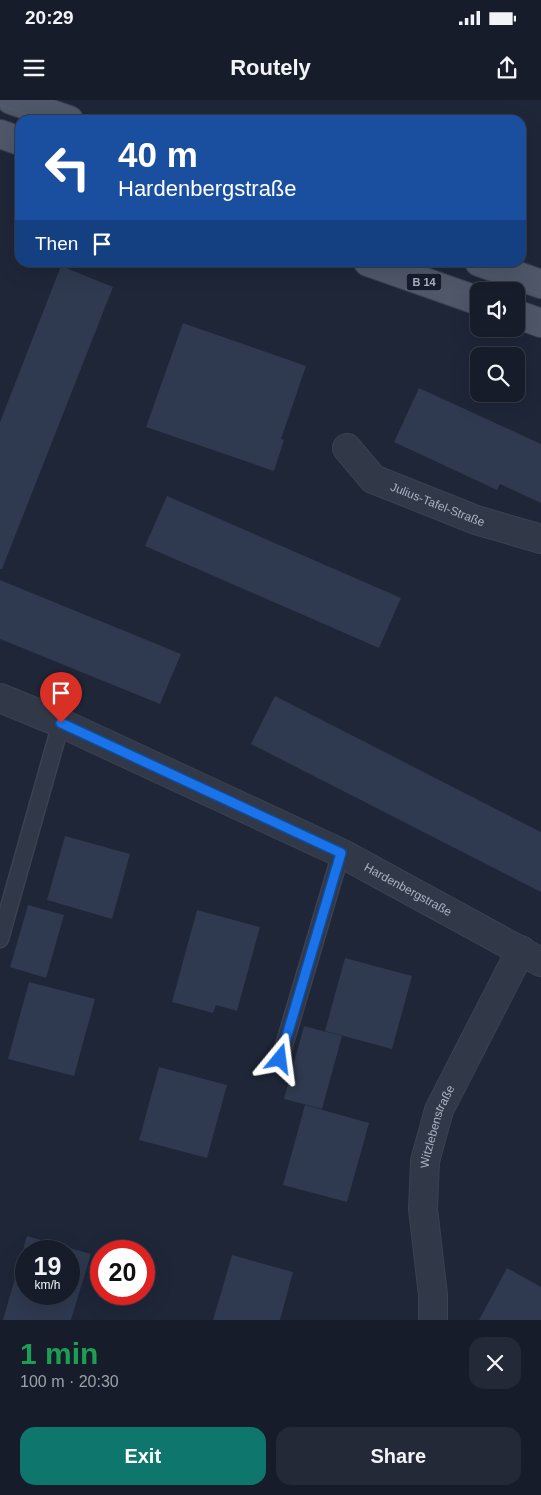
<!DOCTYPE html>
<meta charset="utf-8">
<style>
:root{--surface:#161c2a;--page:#232936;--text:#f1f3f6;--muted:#9ea1a8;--line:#353a47;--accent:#0f766e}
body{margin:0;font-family:Arial,sans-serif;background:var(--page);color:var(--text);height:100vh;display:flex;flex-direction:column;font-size:19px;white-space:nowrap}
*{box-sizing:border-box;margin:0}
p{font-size:16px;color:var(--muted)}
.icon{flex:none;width:28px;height:28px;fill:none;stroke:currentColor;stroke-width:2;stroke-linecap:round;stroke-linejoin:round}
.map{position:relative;height:1220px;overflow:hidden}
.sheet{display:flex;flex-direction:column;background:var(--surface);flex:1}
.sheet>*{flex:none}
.top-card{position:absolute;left:15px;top:15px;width:511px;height:152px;border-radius:15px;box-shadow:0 5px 20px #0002,0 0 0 1px var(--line);background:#1a4fa0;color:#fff;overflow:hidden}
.buttons{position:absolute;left:470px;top:182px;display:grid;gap:10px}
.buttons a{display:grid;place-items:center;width:55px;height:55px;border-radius:10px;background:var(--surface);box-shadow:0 5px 20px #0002,0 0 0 1px var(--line);font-size:25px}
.speed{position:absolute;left:15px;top:1140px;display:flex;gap:10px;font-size:25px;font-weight:700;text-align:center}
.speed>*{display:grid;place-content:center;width:65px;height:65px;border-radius:50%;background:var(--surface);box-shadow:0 5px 20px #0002,0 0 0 1px var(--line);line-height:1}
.speed small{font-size:12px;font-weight:400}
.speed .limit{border:8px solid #d22;background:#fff;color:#111}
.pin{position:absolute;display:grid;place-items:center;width:42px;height:42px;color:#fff;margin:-51px -21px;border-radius:50% 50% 50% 0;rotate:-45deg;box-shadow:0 0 5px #0007}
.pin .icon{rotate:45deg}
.me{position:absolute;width:55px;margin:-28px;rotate:16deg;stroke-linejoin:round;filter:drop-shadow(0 0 4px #0008)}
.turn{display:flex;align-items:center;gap:18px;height:105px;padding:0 20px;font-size:22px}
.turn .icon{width:65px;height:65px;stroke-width:2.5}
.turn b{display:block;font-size:35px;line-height:42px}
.then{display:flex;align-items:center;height:48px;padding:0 20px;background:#0003;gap:10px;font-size:19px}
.round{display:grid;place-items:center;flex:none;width:52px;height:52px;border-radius:15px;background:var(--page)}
.headline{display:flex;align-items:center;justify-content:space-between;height:85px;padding:0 20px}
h1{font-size:30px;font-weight:700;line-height:38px;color:#1e9e55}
.primary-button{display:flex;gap:10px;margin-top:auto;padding:10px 20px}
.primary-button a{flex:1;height:58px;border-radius:15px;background:var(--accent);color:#fff;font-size:20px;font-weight:700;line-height:58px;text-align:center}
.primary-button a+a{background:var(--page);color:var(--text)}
.status{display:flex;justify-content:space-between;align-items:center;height:35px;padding:0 25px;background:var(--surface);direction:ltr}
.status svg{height:14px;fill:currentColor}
header{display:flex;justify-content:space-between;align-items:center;height:65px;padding:0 20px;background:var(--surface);font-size:22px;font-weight:700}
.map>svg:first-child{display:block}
.building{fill:#2f394f;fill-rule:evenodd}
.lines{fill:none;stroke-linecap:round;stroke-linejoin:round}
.service-casing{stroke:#3b4152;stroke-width:19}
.minor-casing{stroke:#3b4152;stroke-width:30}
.primary-casing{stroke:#3b4152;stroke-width:30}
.service{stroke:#313848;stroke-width:16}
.minor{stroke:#313848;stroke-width:28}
.primary{stroke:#4f5769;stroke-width:28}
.tram{stroke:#535b70;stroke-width:1}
.route-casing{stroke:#114b97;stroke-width:12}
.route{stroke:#1a73e8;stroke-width:9}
.labels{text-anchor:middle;stroke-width:5;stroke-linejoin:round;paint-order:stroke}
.shield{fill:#171d2d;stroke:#7f8598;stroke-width:1}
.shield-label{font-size:11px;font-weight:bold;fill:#abb2c6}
.street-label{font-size:12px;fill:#abb2c6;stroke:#171d2d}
</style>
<div class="status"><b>20:29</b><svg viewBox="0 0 49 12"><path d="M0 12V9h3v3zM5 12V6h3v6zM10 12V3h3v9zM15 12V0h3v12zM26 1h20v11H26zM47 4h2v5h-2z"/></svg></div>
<header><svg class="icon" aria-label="menu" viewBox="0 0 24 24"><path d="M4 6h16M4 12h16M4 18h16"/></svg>Routely<svg class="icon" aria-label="share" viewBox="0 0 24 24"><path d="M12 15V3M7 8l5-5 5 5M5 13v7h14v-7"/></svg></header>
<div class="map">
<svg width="541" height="1220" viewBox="0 0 541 1220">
<rect width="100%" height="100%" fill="#1e2638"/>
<!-- building -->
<g class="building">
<path d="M 61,166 L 113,187 L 2,469 L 0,469 L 0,322 Z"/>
<path d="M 183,223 L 306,266 L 281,339 L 284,340 L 274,371 L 146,327 Z"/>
<path d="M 419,288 L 541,344 L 541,403 L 500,384 L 497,390 L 394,342 Z"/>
<path d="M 167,396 L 401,498 L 379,548 L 145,446 Z"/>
<path d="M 0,480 L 181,554 L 160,604 L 0,539 Z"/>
<path d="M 275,596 L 541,732 L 541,792 L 251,644 Z"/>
<path d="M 65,736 L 130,754 L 112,819 L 47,800 Z"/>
<path d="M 28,805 L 64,815 L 46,878 L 10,867 Z"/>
<path d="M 197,810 L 260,827 L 237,911 L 216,905 L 213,913 L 172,902 Z"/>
<path d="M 345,858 L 412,876 L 392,949 L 325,931 Z"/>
<path d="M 29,882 L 95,899 L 74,976 L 8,959 Z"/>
<path d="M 304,926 L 342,936 L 322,1009 L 284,999 Z"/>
<path d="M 159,967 L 227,985 L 207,1058 L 139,1040 Z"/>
<path d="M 305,1005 L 369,1023 L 347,1102 L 283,1085 Z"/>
<path d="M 27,1136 L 91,1154 L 71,1220 L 3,1220 ZM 26,1151 L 69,1151 L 69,1194 L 26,1194 Z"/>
<path d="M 232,1155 L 293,1172 L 280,1220 L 213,1220 Z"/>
<path d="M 507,1168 L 541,1187 L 541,1220 L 479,1220 Z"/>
</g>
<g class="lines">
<defs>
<g id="service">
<path d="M 0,839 L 61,623"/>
<path d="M 280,959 L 341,753"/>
</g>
<g id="minor">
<path id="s1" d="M 347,348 L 373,379 L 476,420 L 541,439"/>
<path id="s2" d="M 0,598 L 61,623 L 341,753 L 541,862"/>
<path id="s3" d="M 433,1220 L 433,1195 L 423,1109 L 425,1061 L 439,1010 L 521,850"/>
</g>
<g id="primary">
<path d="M 11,0 L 69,20"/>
<path d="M 0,34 L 20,41"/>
<path d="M 368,162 L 479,201"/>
<path d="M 479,162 L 541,184"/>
<path d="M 516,214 L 541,223"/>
</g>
</defs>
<!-- service casing -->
<use href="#service" class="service-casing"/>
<!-- minor casing -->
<use href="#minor" class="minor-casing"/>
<!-- primary casing -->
<use href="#primary" class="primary-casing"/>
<!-- service -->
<use href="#service" class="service"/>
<!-- minor -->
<use href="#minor" class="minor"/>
<!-- primary -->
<use href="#primary" class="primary"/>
<!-- tram -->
<g class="tram">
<path d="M 0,5 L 43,20"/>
<path d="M 0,21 L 20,28"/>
<path d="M 400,162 L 482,191"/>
<path d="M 452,162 L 541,194"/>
<path d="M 516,203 L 541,212"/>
</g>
</g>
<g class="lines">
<defs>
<path id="route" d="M 61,623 L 341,753 L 280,959"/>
</defs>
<!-- route casing -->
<use href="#route" class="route-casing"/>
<!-- route -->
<use href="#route" class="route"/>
</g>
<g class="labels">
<!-- shield labels -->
<rect class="shield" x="406.5" y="173.5" width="35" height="17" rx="4"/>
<g class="shield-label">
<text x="424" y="186">B 14</text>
</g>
<!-- street labels -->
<g class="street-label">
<text dy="4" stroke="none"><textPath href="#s1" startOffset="110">Julius-Tafel-Straße</textPath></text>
<text dy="4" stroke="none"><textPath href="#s2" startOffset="451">Hardenbergstraße</textPath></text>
<text dy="4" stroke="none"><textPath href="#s3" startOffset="196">Witzlebenstraße</textPath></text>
</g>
</g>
</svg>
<div class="buttons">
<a><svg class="icon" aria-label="sound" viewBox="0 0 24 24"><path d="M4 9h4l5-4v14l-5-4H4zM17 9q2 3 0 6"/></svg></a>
<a><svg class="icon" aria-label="search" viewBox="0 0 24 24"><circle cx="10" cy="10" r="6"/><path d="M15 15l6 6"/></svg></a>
</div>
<div class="speed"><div>19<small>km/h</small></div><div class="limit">20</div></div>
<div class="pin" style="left:61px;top:623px;background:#d93025"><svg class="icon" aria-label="arrive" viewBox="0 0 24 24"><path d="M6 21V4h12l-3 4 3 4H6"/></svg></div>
<svg class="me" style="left:280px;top:959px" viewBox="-20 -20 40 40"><path d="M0-17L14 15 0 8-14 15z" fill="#1a73e8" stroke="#fff" stroke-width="4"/></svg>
<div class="top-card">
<div class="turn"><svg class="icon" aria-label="left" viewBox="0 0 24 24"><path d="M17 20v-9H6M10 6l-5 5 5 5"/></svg><div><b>40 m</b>Hardenbergstraße</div></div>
<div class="then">Then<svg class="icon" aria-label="arrive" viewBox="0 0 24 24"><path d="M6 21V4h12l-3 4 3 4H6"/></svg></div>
</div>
</div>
<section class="sheet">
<div class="headline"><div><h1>1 min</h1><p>100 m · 20:30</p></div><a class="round"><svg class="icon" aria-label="close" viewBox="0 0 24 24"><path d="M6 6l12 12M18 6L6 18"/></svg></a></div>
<div class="primary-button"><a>Exit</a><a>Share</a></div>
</section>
